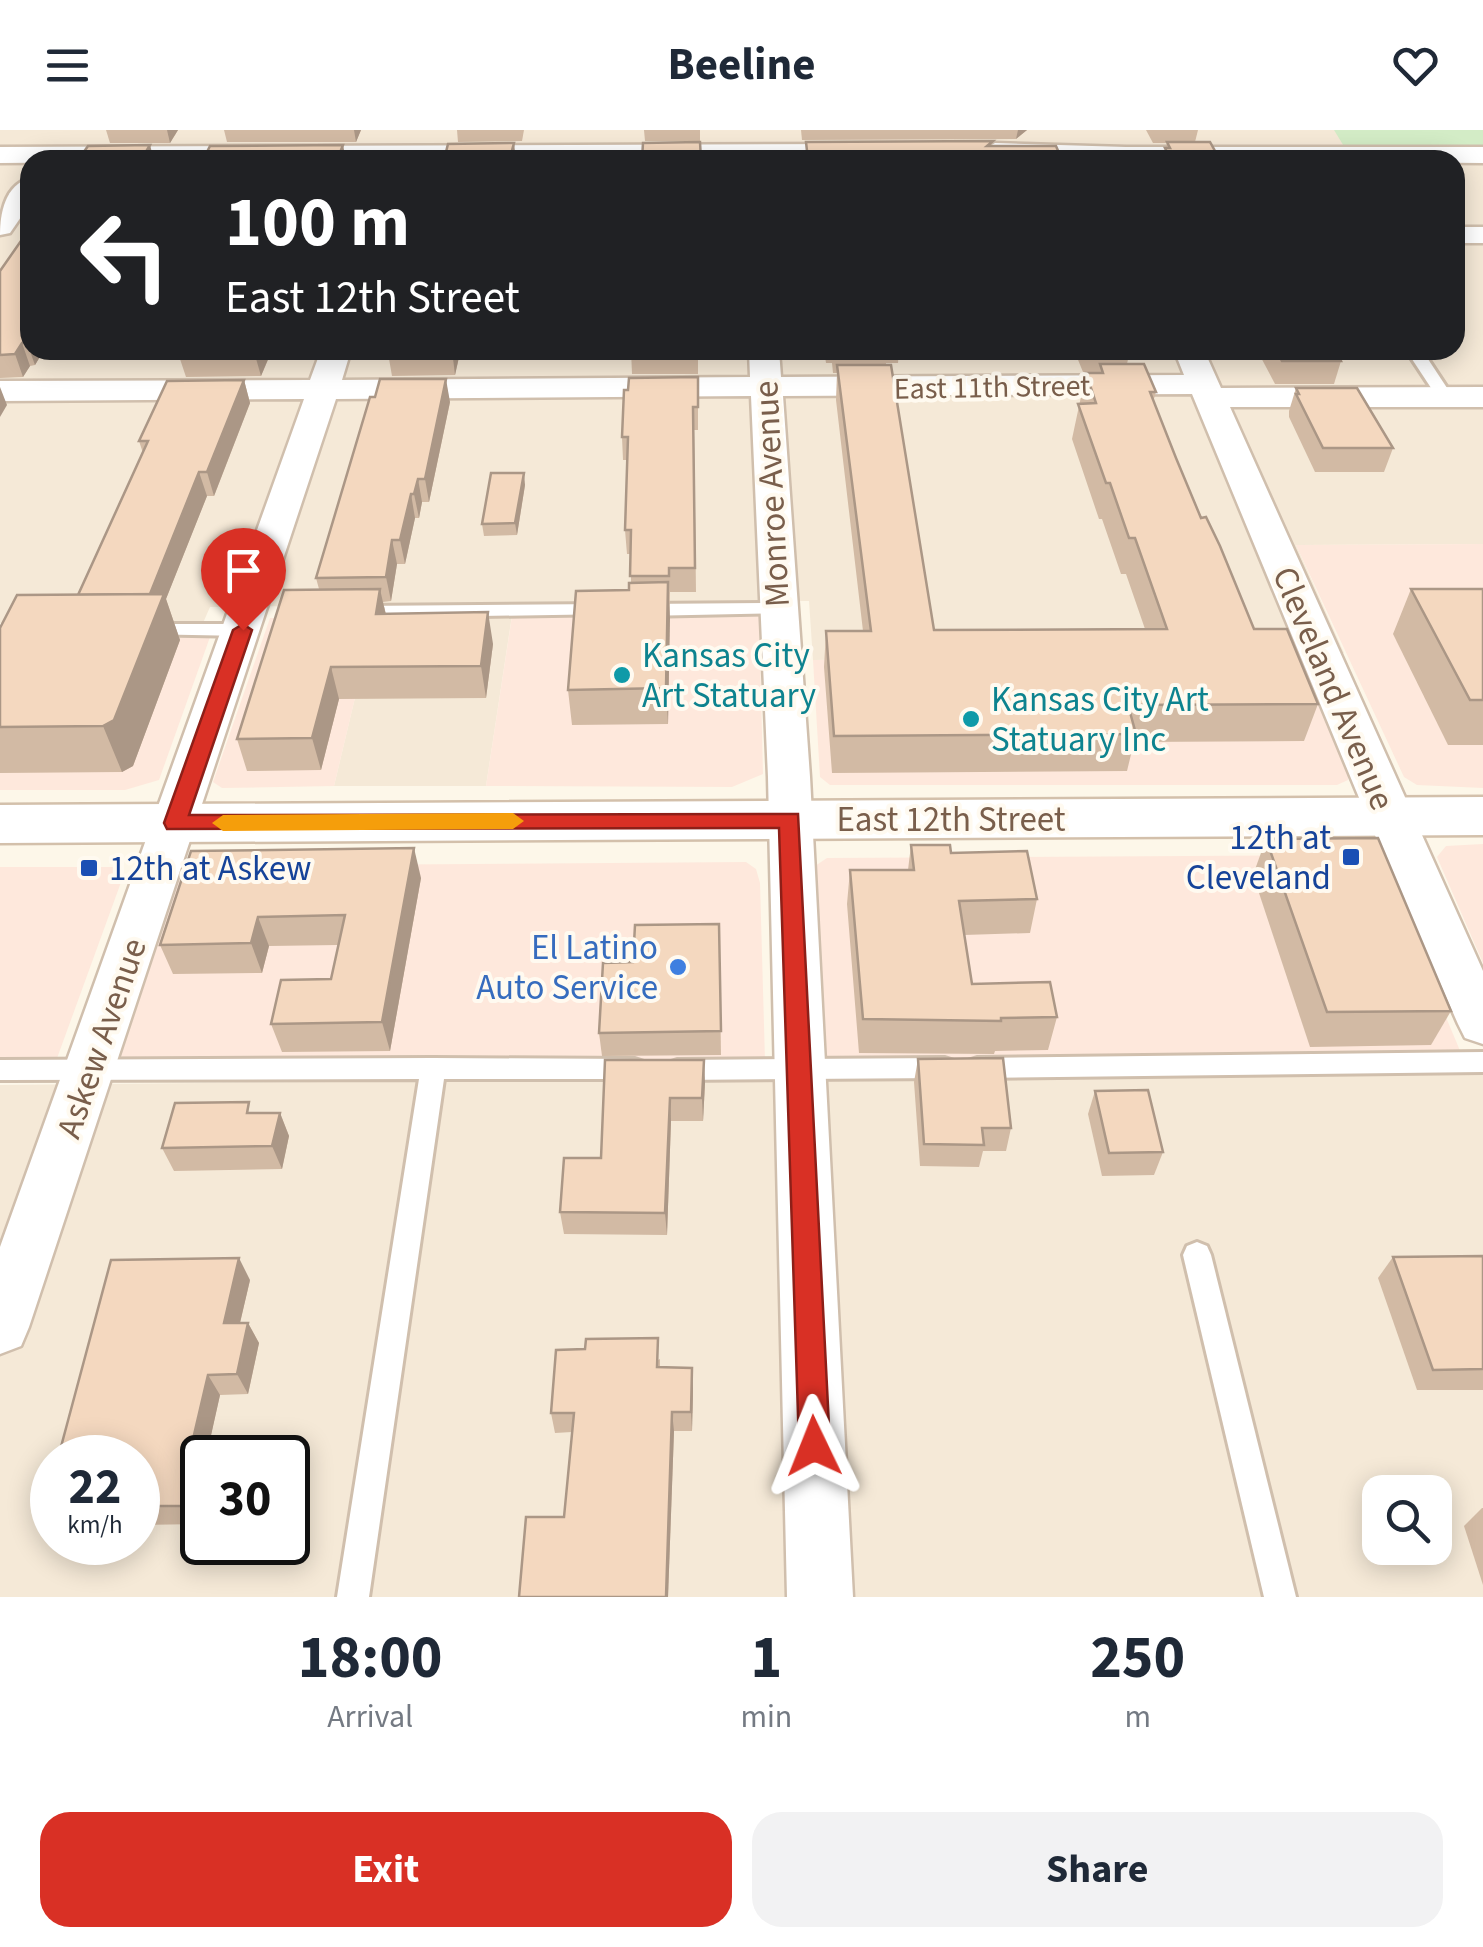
<!DOCTYPE html>
<style>
:root{--surface:#fff;--page:#f2f2f3;--text:#1f2937;--muted:#747a83;--accent:#d93025}
body{margin:0;font-family:"Source Sans 3",sans-serif;background:var(--page);color:var(--text);height:100vh;display:flex;flex-direction:column;font-size:38px;white-space:nowrap}
*{box-sizing:border-box;margin:0}
p{font-size:32px;color:var(--muted)}
.icon{flex:none;width:55px;height:55px;fill:none;stroke:currentColor;stroke-width:2;stroke-linecap:round;stroke-linejoin:round}
.map{position:relative;height:1467px;overflow:hidden}
.side{display:flex;flex-direction:column;background:var(--surface);flex:1}
.side>*{flex:none}
.guide{position:absolute;left:20px;top:20px;width:1445px;height:210px;border-radius:30px;box-shadow:0 5px 25px #0003;background:#202124;color:#fff;overflow:hidden}
.fabs{position:absolute;left:1362px;top:1345px;display:grid;gap:20px}
.fabs a{display:grid;place-items:center;width:90px;height:90px;border-radius:20px;background:var(--surface);box-shadow:0 5px 25px #0003;font-size:50px}
.speed{position:absolute;left:30px;top:1305px;display:flex;gap:20px;font-size:50px;font-weight:700;text-align:center}
.speed>*{display:grid;place-content:center;width:130px;height:130px;border-radius:50%;background:var(--surface);box-shadow:0 5px 25px #0003;line-height:1}
.speed small{font-size:25px;font-weight:400}
.speed .limit{border:5px solid #111;border-radius:15px;background:#fff;color:#111}
.pin{position:absolute;display:grid;place-items:center;width:85px;height:85px;color:#fff;margin:-102px -42px;border-radius:50% 50% 50% 0;rotate:-45deg;box-shadow:0 0 10px #0007}
.pin .icon{rotate:45deg}
.me{position:absolute;width:110px;margin:-55px;rotate:358deg;stroke-linejoin:round;filter:drop-shadow(0 0 8px #0008)}
.turn{display:flex;align-items:center;gap:35px;height:210px;padding:0 40px;font-size:45px}
.turn .icon{width:130px;height:130px;stroke-width:2.5}
.turn b{display:block;font-size:70px;line-height:85px}
.eta{display:flex;justify-content:space-evenly;align-items:center;height:170px;text-align:center}
.eta b{font-size:60px;font-weight:700;line-height:70px}
.primary-button{display:flex;gap:20px;margin-top:auto;padding:20px 40px}
.primary-button a{flex:1;height:115px;border-radius:30px;background:var(--accent);color:#fff;font-size:40px;font-weight:700;line-height:115px;text-align:center}
.primary-button a+a{background:var(--page);color:var(--text)}
header{display:flex;justify-content:space-between;align-items:center;height:130px;padding:0 40px;background:var(--surface);font-size:45px;font-weight:700}
.map>svg:first-child{display:block}
.residential{fill:#f5e9d7;fill-rule:evenodd}
.commercial{fill:#fee8dc}
.green{fill:#d3ecc6}
.lines{fill:none;stroke-linecap:round;stroke-linejoin:round}
.lane-casing{stroke:#d0bfad;stroke-width:6}
.street-casing{stroke:#d0bfad;stroke-width:5}
.secondary-casing{stroke:#d3c0ab;stroke-width:5}
.lane{fill:#fff;fill-rule:evenodd}
.street{fill:#fff;fill-rule:evenodd}
.secondary{fill:#fff;fill-rule:evenodd}
.wall{fill:#d2baa4}
.shaded-wall{fill:#ab9786}
.building{fill:#f4d8bf;stroke:#ab9786;stroke-width:2.5}
.route{fill:#d93025;stroke:#8d1f18;stroke-width:2.5}
.slow{fill:#f59e0b}
.culture-dot{fill:#0f9aa8;stroke:#fffaf0;stroke-width:4}
.transit-dot{fill:#1a4fb4;stroke:#fffaf0;stroke-width:4}
.shop-dot{fill:#3f7fe0;stroke:#fffaf0;stroke-width:4}
.labels{text-anchor:middle;stroke-width:8;stroke-linejoin:round;paint-order:stroke}
.far-street-label{font-size:30px;fill:#795e4b;stroke:#fffaf0}
.street-label{font-size:35px;fill:#795e4b;stroke:#fffaf0}
.culture-label{font-size:35px;fill:#0d838f;stroke:#fffaf0;text-anchor:start}
.transit-label{font-size:35px;fill:#164399;stroke:#fffaf0;text-anchor:end}
.shop-label{font-size:35px;fill:#366cbe;stroke:#fffaf0;text-anchor:end}
</style>
<header><svg class="icon" aria-label="menu" viewBox="0 0 24 24"><path d="M4 6h16M4 12h16M4 18h16"/></svg>Beeline<svg class="icon" aria-label="heart" viewBox="0 0 24 24"><path d="M12 20l-8-8c-3-5 5-10 8-4 3-6 11-1 8 4z"/></svg></header>
<div class="map">
<svg width="1483" height="1467" viewBox="0 0 1483 1467">
<rect width="100%" height="100%" fill="#fdf7e9"/>
<!-- residential -->
<g class="residential">
<path d="M 0,0 L 1483,0 L 1483,414 L 1296,415 L 1344,523 L 813,530 L 809,471 L 514,472 L 486,656 L 334,656 L 377,475 L 210,477 L 203,493 L 0,493 ZM 30,30 L 1455,30 L 1455,220 L 30,220 Z"/>
<path d="M 1483,941 L 1483,1467 L 0,1467 L 0,955 ZM 52,1328 L 138,1328 L 138,1412 L 52,1412 ZM 202,1328 L 288,1328 L 288,1412 L 202,1412 ZM 1380,1362 L 1435,1362 L 1435,1418 L 1380,1418 Z"/>
</g>
<!-- commercial -->
<g class="commercial">
<path d="M 1483,414 L 1483,658 L 1417,655 L 1404,647 L 1296,415 Z"/>
<path d="M 759,484 L 763,644 L 732,657 L 486,656 L 512,486 Z"/>
<path d="M 270,488 L 374,488 L 334,656 L 222,658 L 213,652 Z"/>
<path d="M 0,505 L 210,507 L 159,650 L 125,660 L 0,660 Z"/>
<path d="M 1297,524 L 1348,637 L 1348,650 L 1337,655 L 830,655 L 820,647 L 813,530 Z"/>
<path d="M 1483,714 L 1483,833 L 1437,727 L 1446,716 Z"/>
<path d="M 1367,725 L 1382,735 L 1461,923 L 824,930 L 812,738 L 827,728 Z"/>
<path d="M 746,732 L 756,739 L 760,753 L 765,931 L 117,931 L 180,746 L 192,736 Z"/>
<path d="M 0,737 L 119,737 L 124,744 L 56,931 L 0,931 Z"/>
</g>
<!-- green -->
<path class="green" d="M 1334,0 L 1483,0 L 1483,18 L 1345,18 Z"/>
<g class="lines">
<defs>
<g id="lane">
<path d="M 1406,220 L 1422,220 L 1453,267 L 1451,270 L 1439,270 Z"/>
<path d="M 777,473 L 784,475 L 784,483 L 643,486 L 634,480 L 643,474 Z"/>
<path d="M 606,474 L 615,480 L 613,484 L 358,488 L 349,482 L 358,476 Z"/>
<path d="M 148,494 L 243,494 L 253,500 L 243,506 L 141,504 L 138,500 Z"/>
<path d="M 1483,922 L 1483,942 L 977,948 L 968,945 L 964,938 L 968,931 L 977,928 Z"/>
<path d="M 433,928 L 635,929 L 644,932 L 648,939 L 644,946 L 635,949 L 444,949 L 369,1467 L 337,1467 L 419,949 L 0,950 L 0,930 Z"/>
<path d="M 945,928 L 954,931 L 958,938 L 954,945 L 945,948 L 677,950 L 668,947 L 664,940 L 668,933 L 677,930 Z"/>
<path d="M 1197,1112 L 1207,1116 L 1211,1125 L 1296,1467 L 1264,1467 L 1183,1125 L 1187,1116 Z"/>
</g>
<g id="street">
<path d="M 995,13 L 1126,17 L 1483,17 L 1483,33 L 1099,30 L 986,25 L 983,20 Z"/>
<path d="M 866,14 L 875,16 L 878,21 L 875,26 L 0,33 L 0,17 Z"/>
<path d="M 30,48 L 30,74 L 10,103 L 0,105 C 0,83 5,55 30,48 Z"/>
<rect x="1455" y="97" width="28" height="16"/>
<path d="M 321,220 L 351,220 L 342,250 L 750,247 L 749,220 L 779,220 L 781,247 L 1184,245 L 1174,220 L 1204,220 L 1221,258 L 1483,257 L 1483,277 L 1230,277 L 1483,841 L 1483,914 L 1465,908 L 1458,894 L 1367,687 L 1192,264 L 783,266 L 810,647 L 853,1467 L 787,1467 L 768,647 L 751,266 L 336,269 L 29,1197 L 21,1216 L 0,1224 L 0,1117 L 304,269 L 0,271 L 0,251 L 310,250 Z"/>
</g>
<path id="secondary" d="M 1483,667 L 1483,705 L 0,713 L 0,675 Z"/>
</defs>
<!-- lane casing -->
<use href="#lane" class="lane-casing"/>
<!-- street casing -->
<use href="#street" class="street-casing"/>
<!-- secondary casing -->
<use href="#secondary" class="secondary-casing"/>
<!-- lane -->
<use href="#lane" class="lane"/>
<!-- street -->
<use href="#street" class="street"/>
<!-- secondary -->
<use href="#secondary" class="secondary"/>
</g>
<!-- wall -->
<g class="wall">
<path d="M 106,0 L 178,0 L 170,13 L 110,13 Z"/>
<path d="M 224,0 L 361,0 L 356,12 L 227,12 Z"/>
<path d="M 457,0 L 524,0 L 522,11 L 458,12 Z"/>
<path d="M 644,0 L 700,0 L 700,11 L 645,11 Z"/>
<path d="M 801,0 L 1027,0 L 1016,9 L 802,10 Z"/>
<path d="M 1146,0 L 1198,0 L 1195,12 L 1220,30 L 1162,30 L 1167,13 L 1153,13 Z"/>
<path d="M 0,141 L 30,220 L 44,220 L 35,235 L 30,236 L 23,247 L 0,248 Z"/>
<path d="M 177,220 L 272,220 L 261,246 L 186,247 Z"/>
<path d="M 389,220 L 469,220 L 467,227 L 459,227 L 455,245 L 392,246 L 388,223 Z"/>
<path d="M 631,220 L 698,220 L 698,244 L 632,244 Z"/>
<path d="M 824,220 L 899,220 L 898,233 L 886,233 L 886,235 L 934,500 L 1145,499 L 1126,444 L 1121,444 L 1102,389 L 1099,389 L 1072,309 L 1086,243 L 1098,243 L 1098,242 L 1083,242 L 1074,220 L 1130,220 L 1127,234 L 1156,262 L 1153,272 L 1176,328 L 1201,388 L 1254,499 L 1318,574 L 1304,611 L 1134,612 L 1127,641 L 832,643 L 824,537 L 826,501 L 863,501 L 836,270 L 837,243 L 833,243 L 832,233 L 826,233 Z"/>
<path d="M 1257,220 L 1336,220 L 1341,231 L 1334,254 L 1275,254 Z"/>
<path d="M 698,247 L 698,300 L 694,300 L 696,462 L 670,462 L 668,594 L 572,595 L 568,560 L 629,460 L 631,453 L 631,424 L 627,424 L 625,400 L 628,330 L 623,330 L 622,307 Z"/>
<path d="M 244,250 L 250,273 L 214,366 L 207,366 L 166,469 L 180,510 L 133,636 L 122,642 L 0,643 L 0,498 L 78,465 L 143,323 L 139,311 Z"/>
<path d="M 1296,258 L 1393,318 L 1384,342 L 1315,342 L 1289,287 L 1289,281 Z"/>
<path d="M 450,272 L 429,372 L 422,372 L 419,388 L 415,388 L 405,434 L 397,434 L 391,471 L 383,472 L 386,484 L 493,514 L 486,568 L 339,569 L 321,640 L 247,641 L 237,609 L 319,459 L 316,448 Z"/>
<path d="M 525,355 L 517,405 L 484,406 L 482,394 Z"/>
<path d="M 1411,459 L 1483,459 L 1483,615 L 1448,615 L 1393,504 Z"/>
<path d="M 1266,709 L 1451,881 L 1431,915 L 1310,917 L 1253,745 Z"/>
<path d="M 911,715 L 951,723 L 1037,769 L 1030,803 L 964,805 L 972,854 L 1057,887 L 1048,920 L 995,921 L 994,924 L 859,923 L 847,774 L 850,740 L 908,740 Z"/>
<path d="M 191,721 L 421,748 L 390,921 L 282,922 L 271,894 L 331,849 L 338,815 L 269,816 L 262,843 L 173,844 L 160,815 Z"/>
<path d="M 719,794 L 721,925 L 602,926 L 599,903 L 633,832 Z"/>
<path d="M 918,929 L 1011,998 L 1006,1021 L 983,1021 L 979,1037 L 920,1036 L 914,952 Z"/>
<path d="M 605,930 L 705,953 L 703,991 L 671,991 L 667,1105 L 564,1104 L 560,1082 L 601,1028 Z"/>
<path d="M 1095,961 L 1163,1022 L 1154,1045 L 1102,1046 L 1088,984 Z"/>
<path d="M 253,983 L 280,983 L 289,1006 L 282,1039 L 174,1041 L 162,1018 Z"/>
<path d="M 1483,1126 L 1483,1260 L 1417,1260 L 1378,1148 L 1393,1127 Z"/>
<path d="M 250,1150 L 240,1193 L 248,1193 L 259,1213 L 248,1264 L 220,1265 L 206,1327 L 202,1328 L 202,1394 L 138,1395 L 138,1328 Z"/>
<path d="M 660,1229 L 660,1237 L 693,1258 L 692,1301 L 674,1301 L 668,1467 L 519,1467 L 564,1387 L 572,1302 L 555,1303 L 551,1283 Z"/>
<path d="M 1482,1378 L 1483,1378 L 1483,1455 L 1464,1396 Z"/>
</g>
<!-- shaded-wall -->
<g class="shaded-wall">
<path d="M 167,0 L 178,0 L 170,13 Z"/>
<path d="M 354,0 L 361,0 L 356,12 Z"/>
<path d="M 1018,0 L 1027,0 L 1016,9 Z"/>
<path d="M 514,13 L 516,30 L 512,30 L 511,24 Z"/>
<path d="M 150,15 L 154,30 L 141,30 Z"/>
<path d="M 343,15 L 346,30 L 337,30 Z"/>
<path d="M 30,207 L 30,220 L 44,220 L 35,235 L 27,213 Z"/>
<path d="M 22,213 L 30,236 L 23,247 L 15,224 Z"/>
<path d="M 257,220 L 272,220 L 261,246 L 255,225 Z"/>
<path d="M 452,220 L 458,220 L 459,227 L 455,245 Z"/>
<path d="M 446,249 L 450,272 L 429,372 L 425,349 Z"/>
<path d="M 244,250 L 250,273 L 214,366 L 207,342 Z"/>
<path d="M 0,257 L 7,275 L 0,287 Z"/>
<path d="M 199,342 L 207,366 L 166,469 L 180,510 L 133,636 L 122,642 L 103,596 L 149,466 Z"/>
<path d="M 524,343 L 525,355 L 517,405 L 515,393 Z"/>
<path d="M 418,349 L 422,372 L 419,388 L 414,364 Z"/>
<path d="M 411,364 L 415,388 L 405,434 L 400,410 Z"/>
<path d="M 392,410 L 397,434 L 391,471 L 386,447 Z"/>
<path d="M 668,452 L 670,488 L 668,594 L 666,558 Z"/>
<path d="M 380,459 L 387,490 L 376,484 Z"/>
<path d="M 488,482 L 493,514 L 486,568 L 481,536 Z"/>
<path d="M 331,537 L 339,569 L 321,640 L 312,608 Z"/>
<path d="M 414,718 L 421,748 L 390,921 L 382,892 Z"/>
<path d="M 258,787 L 269,816 L 262,843 L 251,813 Z"/>
<path d="M 704,930 L 705,953 L 703,991 L 702,968 Z"/>
<path d="M 670,968 L 671,991 L 667,1105 L 665,1083 Z"/>
<path d="M 280,983 L 289,1006 L 282,1039 L 272,1016 Z"/>
<path d="M 239,1128 L 250,1150 L 235,1214 L 224,1193 Z"/>
<path d="M 248,1193 L 259,1213 L 248,1264 L 237,1244 Z"/>
<path d="M 692,1238 L 693,1258 L 692,1301 L 691,1282 Z"/>
<path d="M 208,1245 L 220,1265 L 206,1328 L 202,1328 L 202,1393 L 190,1376 L 190,1322 Z"/>
<path d="M 672,1282 L 674,1301 L 668,1467 L 666,1467 Z"/>
</g>
<!-- building -->
<g class="building">
<path d="M 993,11 L 987,16 L 1056,16 L 1062,30 L 980,30 L 978,24 L 971,30 L 808,30 L 806,12 Z"/>
<path d="M 700,12 L 701,30 L 642,30 L 643,13 Z"/>
<path d="M 1167,12 L 1210,12 L 1220,30 L 1171,30 L 1165,18 L 1170,18 Z"/>
<path d="M 514,13 L 511,24 L 507,24 L 506,30 L 444,30 L 448,14 Z"/>
<path d="M 150,15 L 141,30 L 78,30 L 88,16 Z"/>
<path d="M 343,15 L 337,30 L 203,30 L 210,16 Z"/>
<path d="M 30,98 L 30,207 L 27,213 L 22,213 L 15,224 L 0,225 L 0,141 Z"/>
<path d="M 182,220 L 257,220 L 255,225 L 180,225 Z"/>
<path d="M 389,220 L 452,220 L 452,223 L 388,223 Z"/>
<rect x="631" y="220" width="67" height="1"/>
<rect x="834" y="220" width="53" height="1"/>
<path d="M 1276,220 L 1336,220 L 1341,231 L 1282,231 Z"/>
<path d="M 1100,234 L 1144,234 L 1156,262 L 1150,262 L 1176,328 L 1201,388 L 1206,387 L 1220,416 L 1254,499 L 1287,499 L 1318,574 L 1128,575 L 1136,604 L 834,606 L 826,501 L 871,501 L 837,235 L 891,235 L 934,500 L 1167,499 L 1135,408 L 1129,408 L 1110,353 L 1106,353 L 1078,274 L 1096,273 L 1086,243 L 1103,243 Z"/>
<path d="M 698,247 L 698,277 L 693,277 L 695,438 L 669,438 L 669,446 L 630,446 L 631,400 L 625,400 L 628,307 L 622,307 L 624,260 L 628,260 L 629,248 Z"/>
<path d="M 380,249 L 446,249 L 425,349 L 418,349 L 414,364 L 411,364 L 400,410 L 392,410 L 386,447 L 316,448 L 370,267 L 375,267 Z"/>
<path d="M 244,250 L 207,342 L 199,342 L 150,464 L 78,465 L 148,311 L 139,311 L 167,251 Z"/>
<path d="M 1296,258 L 1357,258 L 1393,318 L 1323,318 L 1296,264 L 1299,264 Z"/>
<path d="M 491,343 L 524,343 L 515,393 L 482,394 Z"/>
<path d="M 668,452 L 666,558 L 568,560 L 576,461 L 629,460 L 629,453 Z"/>
<path d="M 380,459 L 376,484 L 488,482 L 481,536 L 331,537 L 312,608 L 237,609 L 284,460 Z"/>
<path d="M 1411,459 L 1483,459 L 1483,570 L 1470,570 Z"/>
<path d="M 164,464 L 114,590 L 103,596 L 0,597 L 0,498 L 17,465 Z"/>
<path d="M 1378,708 L 1451,881 L 1327,882 L 1266,709 Z"/>
<path d="M 911,715 L 950,715 L 951,723 L 1027,721 L 1037,769 L 959,771 L 972,854 L 1050,852 L 1057,887 L 1001,888 L 1001,891 L 863,889 L 850,740 L 914,740 Z"/>
<path d="M 414,718 L 382,892 L 271,894 L 281,850 L 331,849 L 345,785 L 258,787 L 251,813 L 160,815 L 191,721 Z"/>
<path d="M 719,794 L 721,901 L 599,903 L 603,833 L 633,832 L 635,795 Z"/>
<path d="M 1003,928 L 1011,998 L 982,998 L 984,1015 L 924,1014 L 918,929 Z"/>
<path d="M 605,930 L 704,930 L 702,968 L 670,968 L 665,1083 L 560,1082 L 564,1028 L 601,1028 Z"/>
<path d="M 1148,960 L 1163,1022 L 1109,1023 L 1095,961 Z"/>
<path d="M 249,972 L 247,983 L 280,983 L 272,1016 L 162,1018 L 175,973 Z"/>
<path d="M 1483,1126 L 1483,1239 L 1433,1240 L 1393,1127 Z"/>
<path d="M 239,1128 L 224,1193 L 248,1193 L 237,1244 L 208,1245 L 190,1322 L 203,1322 L 190,1376 L 138,1376 L 138,1328 L 58,1328 L 111,1130 Z"/>
<path d="M 658,1208 L 657,1237 L 692,1238 L 691,1282 L 672,1282 L 666,1467 L 519,1467 L 526,1387 L 564,1387 L 574,1283 L 551,1283 L 556,1220 L 585,1219 L 586,1209 Z"/>
<path d="M 52,1349 L 52,1377 L 45,1377 Z"/>
</g>
<!-- route -->
<path class="route" d="M 243,494 L 252,500 L 189,685 L 798,684 L 830,1316 L 825,1327 L 814,1332 L 804,1327 L 799,1316 L 779,698 L 167,699 L 164,693 L 233,500 Z"/>
<!-- slow -->
<path class="slow" d="M 513,683 L 524,691 L 513,699 L 223,701 L 212,693 L 223,685 Z"/>
<!-- markers -->
<g class="culture-dot">
<circle cx="622" cy="545" r="10"/>
<circle cx="971" cy="589" r="10"/>
</g>
<g class="transit-dot">
<rect x="1341" y="717" width="20" height="20" rx="5"/>
<rect x="79" y="728" width="20" height="20" rx="5"/>
</g>
<circle class="shop-dot" cx="678" cy="837" r="10"/>
<g class="labels">
<!-- far-street labels -->
<g class="far-street-label">
<text transform="translate(992 257) rotate(-1)" y="10">East 11th Street</text>
</g>
<!-- street labels -->
<g class="street-label">
<text transform="translate(771 364) rotate(-93)" y="12">Monroe Avenue</text>
<text transform="translate(1334 558) rotate(67)" y="12">Cleveland Avenue</text>
<text x="951" y="701">East 12th Street</text>
<text transform="translate(101 908) rotate(-71)" y="12">Askew Avenue</text>
</g>
<!-- culture labels -->
<g class="culture-label">
<text x="642" y="537">Kansas City<tspan x="642" dy="40">Art Statuary</tspan></text>
<text x="991" y="581">Kansas City Art<tspan x="991" dy="40">Statuary Inc</tspan></text>
</g>
<!-- transit labels -->
<g class="transit-label">
<text x="1331" y="719">12th at<tspan x="1331" dy="40">Cleveland</tspan></text>
<text x="109" y="750" text-anchor="start">12th at Askew</text>
</g>
<!-- shop labels -->
<g class="shop-label">
<text x="658" y="829">El Latino<tspan x="658" dy="40">Auto Service</tspan></text>
</g>
</g>
</svg>
<div class="fabs">
<a><svg class="icon" aria-label="search" viewBox="0 0 24 24"><circle cx="10" cy="10" r="6"/><path d="M15 15l6 6"/></svg></a>
</div>
<div class="speed"><div>22<small>km/h</small></div><div class="limit">30</div></div>
<div class="pin" style="left:243px;top:500px;background:#d93025"><svg class="icon" aria-label="arrive" viewBox="0 0 24 24"><path d="M6 21V4h12l-3 4 3 4H6"/></svg></div>
<svg class="me" style="left:814px;top:1316px" viewBox="-20 -20 40 40"><path d="M0-17L14 15 0 8-14 15z" fill="#d93025" stroke="#fff" stroke-width="4"/></svg>
<div class="guide">
<div class="turn"><svg class="icon" aria-label="left" viewBox="0 0 24 24"><path d="M17 20v-9H6M10 6l-5 5 5 5"/></svg><div><b>100 m</b>East 12th Street</div></div>
</div>
</div>
<section class="side">
<div class="eta">
<div><b>18:00</b><p>Arrival</p></div>
<div><b>1</b><p>min</p></div>
<div><b>250</b><p>m</p></div>
</div>
<div class="primary-button"><a>Exit</a><a>Share</a></div>
</section>
